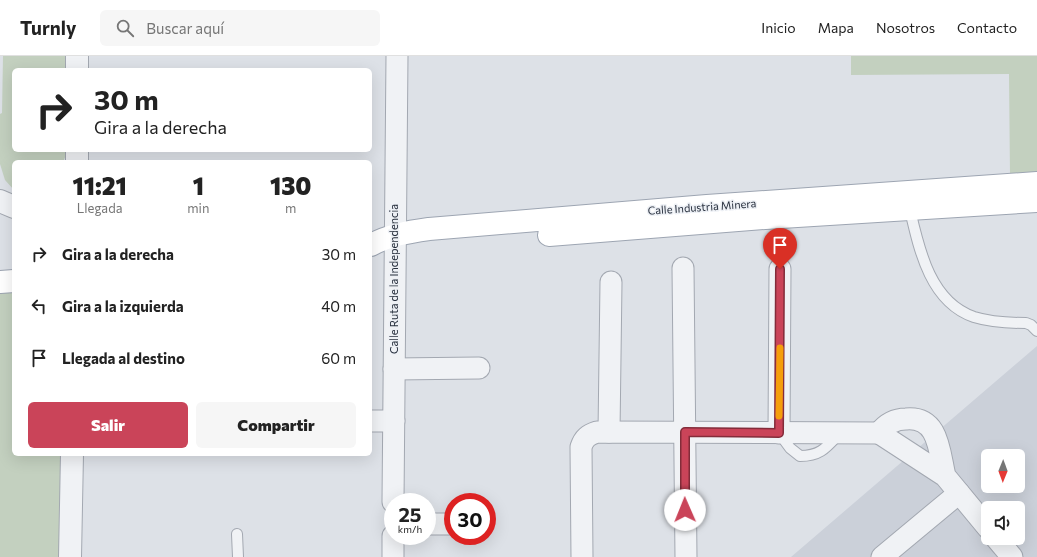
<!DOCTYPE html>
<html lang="es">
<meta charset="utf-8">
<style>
:root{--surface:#fff;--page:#f6f6f6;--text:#222;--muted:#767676;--line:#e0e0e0;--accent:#ca4459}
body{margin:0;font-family:Commissioner,sans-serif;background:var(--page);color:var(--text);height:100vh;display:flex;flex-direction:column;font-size:15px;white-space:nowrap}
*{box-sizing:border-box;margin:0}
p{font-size:13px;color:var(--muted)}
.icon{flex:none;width:22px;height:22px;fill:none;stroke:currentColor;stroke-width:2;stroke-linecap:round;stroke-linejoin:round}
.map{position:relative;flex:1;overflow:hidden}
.sheet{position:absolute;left:12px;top:104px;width:360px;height:296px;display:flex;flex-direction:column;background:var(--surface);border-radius:6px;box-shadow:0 4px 16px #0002}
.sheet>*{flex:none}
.banner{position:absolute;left:12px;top:12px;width:360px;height:84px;border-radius:6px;box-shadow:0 4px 16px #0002;background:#fff;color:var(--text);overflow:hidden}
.needle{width:26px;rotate:181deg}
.buttons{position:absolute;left:981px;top:393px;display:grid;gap:8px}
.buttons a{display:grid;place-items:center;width:44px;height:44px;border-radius:6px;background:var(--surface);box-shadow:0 4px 16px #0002;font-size:20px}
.speed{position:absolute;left:384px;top:437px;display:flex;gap:8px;font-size:20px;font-weight:700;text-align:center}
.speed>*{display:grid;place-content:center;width:52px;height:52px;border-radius:50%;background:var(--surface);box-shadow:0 4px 16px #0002;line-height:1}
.speed small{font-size:10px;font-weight:400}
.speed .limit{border:6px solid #d22;background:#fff;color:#111}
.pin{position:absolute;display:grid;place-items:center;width:34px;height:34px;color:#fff;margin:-41px -17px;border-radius:50% 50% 50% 0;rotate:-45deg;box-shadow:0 0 4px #0007}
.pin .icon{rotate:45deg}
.me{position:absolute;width:44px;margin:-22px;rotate:359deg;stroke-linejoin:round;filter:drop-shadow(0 0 3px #0008)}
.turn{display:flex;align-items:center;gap:14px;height:84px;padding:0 16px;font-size:18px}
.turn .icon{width:52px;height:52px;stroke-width:2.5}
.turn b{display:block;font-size:28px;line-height:34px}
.eta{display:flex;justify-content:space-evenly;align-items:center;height:68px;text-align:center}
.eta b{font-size:24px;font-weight:800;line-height:28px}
.action{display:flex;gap:8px;margin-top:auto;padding:8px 16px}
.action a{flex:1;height:46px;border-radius:6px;background:var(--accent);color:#fff;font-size:16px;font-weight:800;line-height:46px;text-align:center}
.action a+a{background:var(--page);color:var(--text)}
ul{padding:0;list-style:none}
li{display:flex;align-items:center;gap:12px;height:52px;padding:0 16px}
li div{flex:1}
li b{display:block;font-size:15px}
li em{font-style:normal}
header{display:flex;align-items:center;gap:24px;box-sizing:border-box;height:56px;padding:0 20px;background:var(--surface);border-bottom:1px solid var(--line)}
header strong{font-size:19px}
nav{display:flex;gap:22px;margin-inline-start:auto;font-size:14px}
.search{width:280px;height:36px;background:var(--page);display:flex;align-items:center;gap:10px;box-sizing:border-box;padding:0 14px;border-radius:6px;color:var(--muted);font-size:15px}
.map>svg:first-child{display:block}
.built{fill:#cbd0d9;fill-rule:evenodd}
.green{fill:#c3d0bf}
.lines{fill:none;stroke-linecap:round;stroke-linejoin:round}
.service-casing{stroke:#a3a8b1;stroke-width:12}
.minor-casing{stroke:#a3a8b1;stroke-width:23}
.tertiary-casing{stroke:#a3a8b1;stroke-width:24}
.primary-casing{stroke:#9da5b2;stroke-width:24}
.service{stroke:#f0f2f5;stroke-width:10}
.minor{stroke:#f0f2f5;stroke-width:21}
.tertiary{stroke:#f0f2f5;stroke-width:22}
.primary{stroke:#fff;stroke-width:22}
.route-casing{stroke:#832c3a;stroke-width:10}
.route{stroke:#ca4459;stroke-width:7}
.slow{stroke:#f59e0b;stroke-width:7}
.labels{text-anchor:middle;stroke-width:3;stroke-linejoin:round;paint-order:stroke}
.street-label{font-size:11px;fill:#272f3d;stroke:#edf0f5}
</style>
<header>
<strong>Turnly</strong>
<div class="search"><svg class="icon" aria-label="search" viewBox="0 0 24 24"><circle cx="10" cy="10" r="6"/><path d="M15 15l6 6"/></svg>Buscar aquí</div>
<nav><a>Inicio</a><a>Mapa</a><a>Nosotros</a><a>Contacto</a></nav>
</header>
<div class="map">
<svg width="1037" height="501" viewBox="0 0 1037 501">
<rect width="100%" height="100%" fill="#dde1e7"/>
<!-- built -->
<path class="built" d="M 1037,290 L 1037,501 L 791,501 ZM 988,400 L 1018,400 L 1018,430 L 988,430 ZM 988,452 L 1018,452 L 1018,482 L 988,482 Z"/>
<!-- green -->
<g class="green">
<path d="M 3,0 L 69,0 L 69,14 L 14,14 L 14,94 L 68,94 L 63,106 L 14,106 L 14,134 L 5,124 L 0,108 L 0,58 L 2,57 Z"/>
<path d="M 851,0 L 1037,0 L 1037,119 L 1010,120 L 1009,18 L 851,19 Z"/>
<path d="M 0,236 L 14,236 L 14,398 L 61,398 L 61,501 L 0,501 Z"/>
</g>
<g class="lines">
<defs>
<g id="service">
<path d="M 910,154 C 919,193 930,246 974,261 C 990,266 1009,267 1026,267 L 1031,269 L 1037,275"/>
<path d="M 779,377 L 790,392 L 800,400 C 820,400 826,392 839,378"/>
<path d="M 237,478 L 238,501"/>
</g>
<g id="minor">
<path d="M 683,212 L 686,501"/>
<path d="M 394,313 L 479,312"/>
<path d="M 370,365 L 394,365"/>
<path d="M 609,376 L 611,226"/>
<path d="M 779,377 L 780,213"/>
<path d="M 945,420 C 939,395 939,360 906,363 C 894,363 886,368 879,377 L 945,420 L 988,472"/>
<path d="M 393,446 L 397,0"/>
<path d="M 427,468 L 453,468"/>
<path d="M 996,482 L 1012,501"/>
<path d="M 393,501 L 393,480"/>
<path d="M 582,501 L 581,391 C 584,382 588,379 597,376 L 879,377"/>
<path d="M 882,501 L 959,437"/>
</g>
<g id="tertiary">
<path d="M 77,14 L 77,0"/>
<path d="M 77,106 L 77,94"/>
<path d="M 0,145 L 14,151"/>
<path d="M 70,501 L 72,398"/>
</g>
<g id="primary">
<path d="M 549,179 L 765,162 L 1037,145"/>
<path d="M 371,189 C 389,179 408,176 429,173 L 707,150 L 1037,127"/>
<path d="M 0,226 L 14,225"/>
</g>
</defs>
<!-- service casing -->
<use href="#service" class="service-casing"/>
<!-- minor casing -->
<use href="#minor" class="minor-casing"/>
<!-- tertiary casing -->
<use href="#tertiary" class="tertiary-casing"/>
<!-- primary casing -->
<use href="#primary" class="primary-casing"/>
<!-- service -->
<use href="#service" class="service"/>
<!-- minor -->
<use href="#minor" class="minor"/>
<!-- tertiary -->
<use href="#tertiary" class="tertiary"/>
<!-- primary -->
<use href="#primary" class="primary"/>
</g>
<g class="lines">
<defs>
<path id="route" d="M 685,454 L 685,376 L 779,377 L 780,213"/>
</defs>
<!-- route casing -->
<use href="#route" class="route-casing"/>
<!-- route -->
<use href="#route" class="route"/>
<!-- slow -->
<path class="slow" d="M 779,360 L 780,292"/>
</g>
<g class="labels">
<!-- street labels -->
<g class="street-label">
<text transform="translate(702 151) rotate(-4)" y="4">Calle Industria Minera</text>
<text transform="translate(394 223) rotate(-90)" y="4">Calle Ruta de la Independencia</text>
</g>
</g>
</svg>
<div class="buttons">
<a><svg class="needle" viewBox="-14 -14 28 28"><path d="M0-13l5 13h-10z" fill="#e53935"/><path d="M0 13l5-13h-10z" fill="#767676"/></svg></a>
<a><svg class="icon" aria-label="sound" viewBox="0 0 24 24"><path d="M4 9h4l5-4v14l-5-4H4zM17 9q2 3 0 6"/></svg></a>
</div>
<div class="speed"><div>25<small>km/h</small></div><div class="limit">30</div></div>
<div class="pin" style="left:780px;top:213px;background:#d93025"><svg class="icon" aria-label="arrive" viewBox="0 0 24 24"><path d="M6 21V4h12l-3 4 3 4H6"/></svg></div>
<svg class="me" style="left:685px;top:454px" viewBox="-20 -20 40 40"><circle r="19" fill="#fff"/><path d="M0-13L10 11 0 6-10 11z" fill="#ca4459"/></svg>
<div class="banner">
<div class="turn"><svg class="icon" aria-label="right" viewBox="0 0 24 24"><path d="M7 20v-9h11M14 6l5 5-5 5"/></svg><div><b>30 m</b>Gira a la derecha</div></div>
</div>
<section class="sheet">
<div class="eta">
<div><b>11:21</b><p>Llegada</p></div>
<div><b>1</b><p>min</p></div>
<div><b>130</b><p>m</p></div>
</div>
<ul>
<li><svg class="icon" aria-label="right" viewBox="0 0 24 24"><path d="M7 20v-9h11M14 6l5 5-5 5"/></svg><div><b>Gira a la derecha</b></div><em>30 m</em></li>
<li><svg class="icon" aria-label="left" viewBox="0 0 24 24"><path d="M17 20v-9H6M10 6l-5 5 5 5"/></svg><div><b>Gira a la izquierda</b></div><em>40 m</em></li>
<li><svg class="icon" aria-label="arrive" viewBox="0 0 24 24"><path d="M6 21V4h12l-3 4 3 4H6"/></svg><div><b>Llegada al destino</b></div><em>60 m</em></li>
</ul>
<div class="action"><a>Salir</a><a>Compartir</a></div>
</section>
</div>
